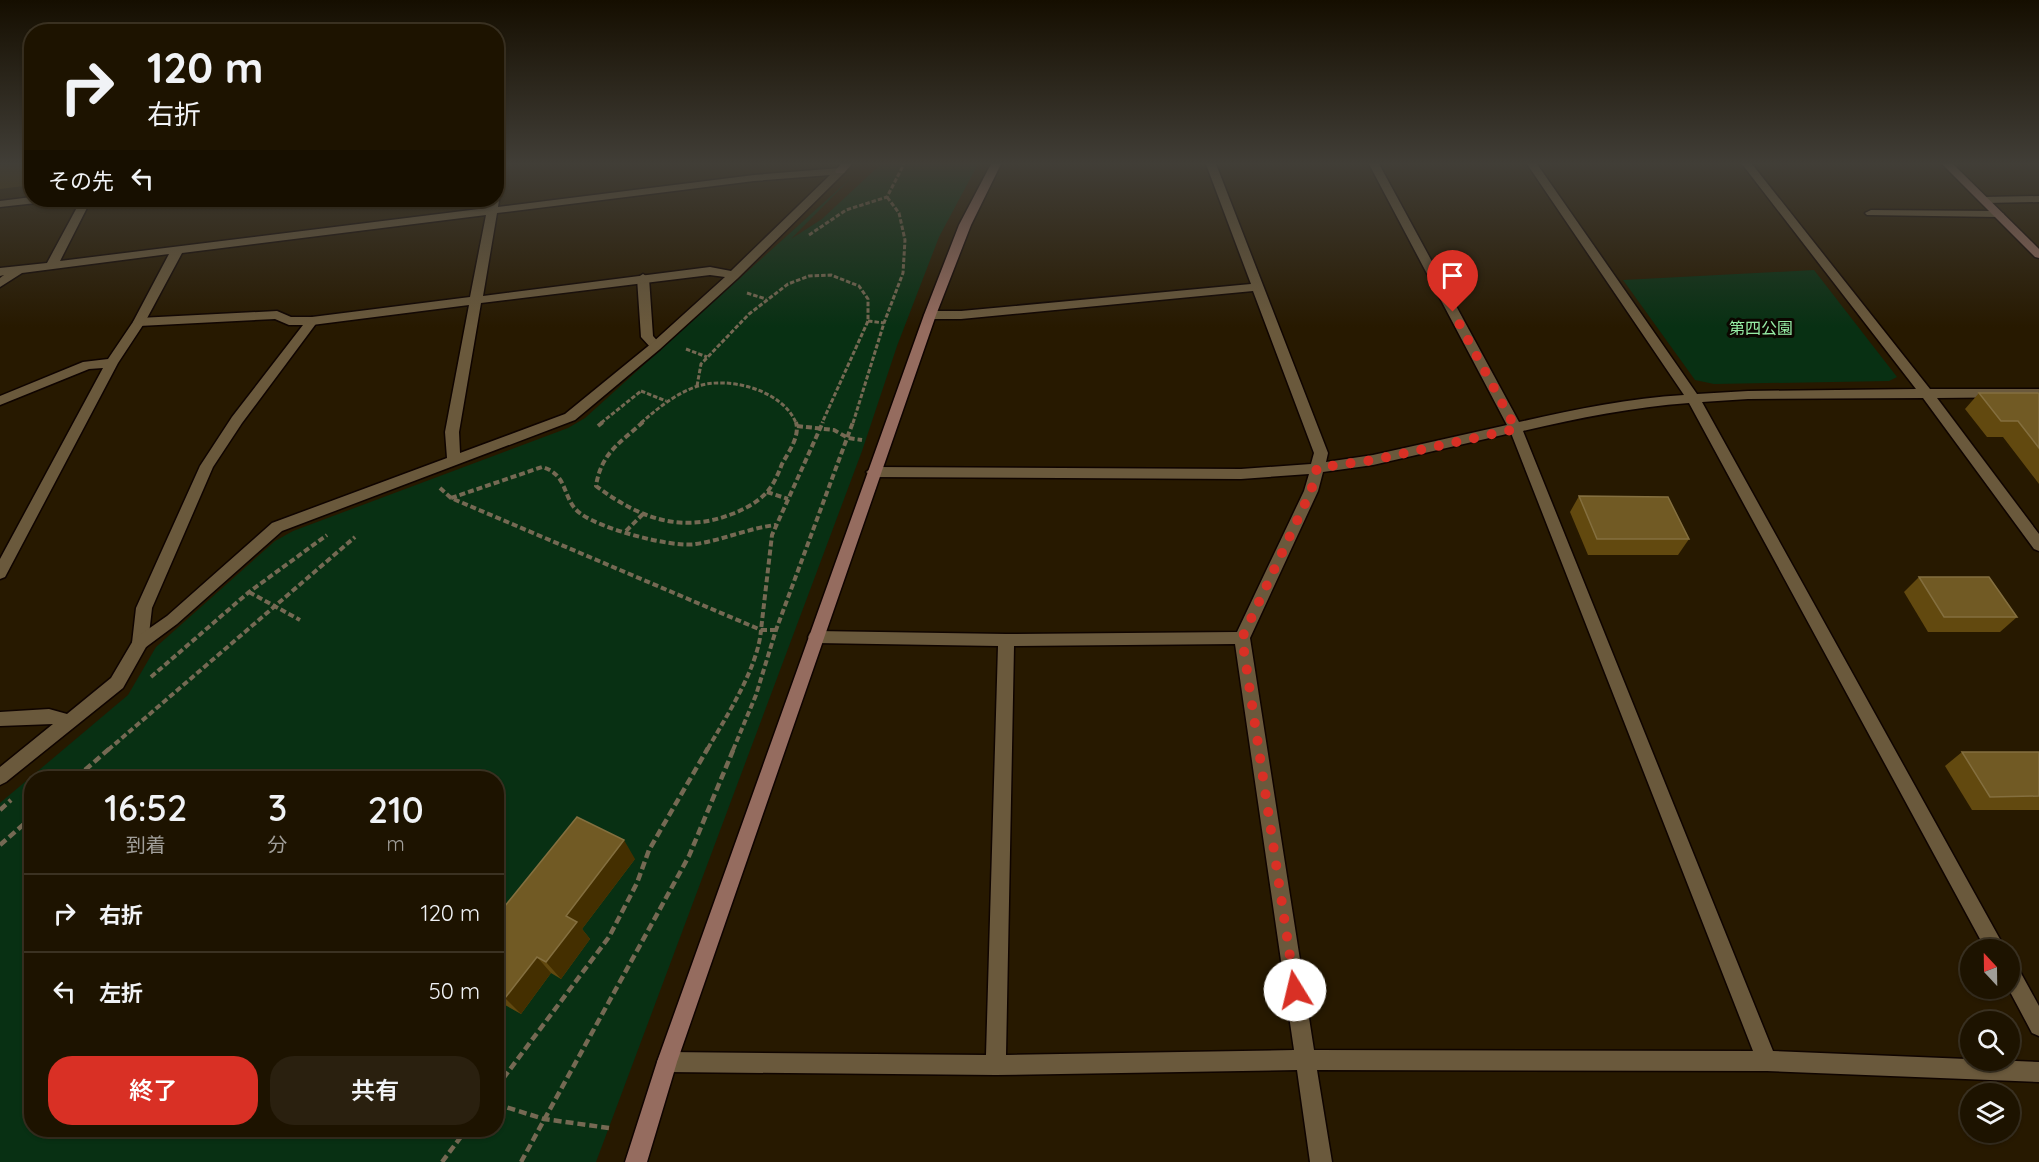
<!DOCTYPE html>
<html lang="ja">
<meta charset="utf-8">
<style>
:root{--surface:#1d1300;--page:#2a200f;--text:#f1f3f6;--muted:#a09e99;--line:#3b3222;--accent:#d93025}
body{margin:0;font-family:Quicksand,"Noto Sans JP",sans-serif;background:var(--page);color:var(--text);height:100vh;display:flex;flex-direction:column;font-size:22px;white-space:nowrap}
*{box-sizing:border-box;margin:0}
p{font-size:20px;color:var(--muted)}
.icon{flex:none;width:33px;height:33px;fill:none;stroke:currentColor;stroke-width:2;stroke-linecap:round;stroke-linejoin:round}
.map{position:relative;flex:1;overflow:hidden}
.panel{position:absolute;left:24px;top:771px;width:480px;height:366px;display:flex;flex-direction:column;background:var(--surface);border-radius:24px;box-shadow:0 2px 4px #0004,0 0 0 2px var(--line)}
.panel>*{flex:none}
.banner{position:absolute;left:24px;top:24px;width:480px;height:183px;border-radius:24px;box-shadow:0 2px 4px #0004,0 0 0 2px var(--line);background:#1d1300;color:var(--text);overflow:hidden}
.needle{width:39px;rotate:338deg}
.buttons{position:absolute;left:1960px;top:939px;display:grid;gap:12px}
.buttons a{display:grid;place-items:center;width:60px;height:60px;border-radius:50%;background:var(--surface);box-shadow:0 2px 4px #0004,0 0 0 2px var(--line);font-size:30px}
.pin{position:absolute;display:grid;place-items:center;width:51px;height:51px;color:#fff;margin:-62px -26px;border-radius:50% 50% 50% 0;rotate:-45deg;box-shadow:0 0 6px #0007}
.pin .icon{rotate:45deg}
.me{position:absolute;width:66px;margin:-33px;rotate:351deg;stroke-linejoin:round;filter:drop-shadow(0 0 4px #0008)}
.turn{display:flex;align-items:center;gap:21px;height:126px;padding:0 24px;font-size:27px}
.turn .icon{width:78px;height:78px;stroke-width:2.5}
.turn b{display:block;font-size:42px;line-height:51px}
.then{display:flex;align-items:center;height:57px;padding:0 24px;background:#0003;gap:12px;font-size:22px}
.eta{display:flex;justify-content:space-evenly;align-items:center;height:102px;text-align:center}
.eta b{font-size:36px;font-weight:600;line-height:42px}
.primary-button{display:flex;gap:12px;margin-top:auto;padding:12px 24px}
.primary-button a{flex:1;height:69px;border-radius:24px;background:var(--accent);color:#fff;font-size:24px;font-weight:600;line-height:69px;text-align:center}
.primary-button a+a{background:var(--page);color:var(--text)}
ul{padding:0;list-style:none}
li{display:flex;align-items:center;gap:18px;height:78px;padding:0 24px;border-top:2px solid var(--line)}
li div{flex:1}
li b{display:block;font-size:22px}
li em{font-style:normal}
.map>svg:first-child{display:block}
.green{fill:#083013;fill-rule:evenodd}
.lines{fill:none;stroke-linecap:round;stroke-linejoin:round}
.lane-casing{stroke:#0f0400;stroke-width:3}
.street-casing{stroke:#0f0400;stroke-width:3}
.secondary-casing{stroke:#0f0400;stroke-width:3}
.path-far2{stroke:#756953;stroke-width:3;stroke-dasharray:4.5 2;stroke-linecap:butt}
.path-far1{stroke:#756953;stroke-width:4;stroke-dasharray:6 3;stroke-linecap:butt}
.path{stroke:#756953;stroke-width:4.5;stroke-dasharray:8 4;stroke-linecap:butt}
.lane{fill:#6a593c;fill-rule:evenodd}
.street{fill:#6a593c;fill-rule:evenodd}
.secondary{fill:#956c5f;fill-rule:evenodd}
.wall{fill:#62490f}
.shaded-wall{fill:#442f00}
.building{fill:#715a24;stroke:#846f3f;stroke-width:1.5}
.route{stroke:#d93025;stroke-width:10;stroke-dasharray:0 18}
.labels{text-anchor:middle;stroke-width:6;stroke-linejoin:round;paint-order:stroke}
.park-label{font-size:16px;fill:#96eda5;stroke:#0b0600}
</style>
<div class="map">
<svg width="2039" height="1162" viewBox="0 0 2039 1162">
<rect width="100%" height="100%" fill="#271900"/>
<!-- green -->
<g class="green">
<path d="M 881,164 L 978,164 L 939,237 L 897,346 L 862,451 L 596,1162 L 0,1162 L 0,803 L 128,695 L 156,647 L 275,541 L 293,531 L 568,428 L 585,418 L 851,178 L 791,239 L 822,219 ZM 32,778 L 496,778 L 496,1130 L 32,1130 Z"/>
<path d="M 1814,270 L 1897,377 L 1889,381 L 1714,384 L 1695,380 L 1623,280 Z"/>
</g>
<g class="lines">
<defs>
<g id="lane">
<path d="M 643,274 L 649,278 L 653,336 L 662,346 L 656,350 L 652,349 L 641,337 L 637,278 Z"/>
<path d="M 277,311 L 291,317 L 312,317 L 318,321 L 242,423 L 213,467 L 152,608 L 148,643 L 146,647 L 140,649 L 134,647 L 132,643 L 136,608 L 200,466 L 232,417 L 303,325 L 289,325 L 275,319 L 139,326 L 133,322 L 139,318 Z"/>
</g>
<g id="street">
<path d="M 496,164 L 503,164 L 501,177 L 496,180 Z"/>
<path d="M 1206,164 L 1216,164 L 1328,453 L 1326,462 L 1373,455 L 1507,425 L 1369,164 L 1379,164 L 1519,422 C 1574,410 1628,398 1684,395 L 1527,164 L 1537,164 L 1697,394 L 1748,391 L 1916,389 L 1742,164 L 1752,164 L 1930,389 L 2039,389 L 2039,397 L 1937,398 L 2039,534 L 2039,551 L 2034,549 L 1923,398 L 1748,399 L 1702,402 L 2006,950 L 1986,950 L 1689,403 C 1633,407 1579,418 1523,431 L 1773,1051 L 2039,1062 L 2039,1082 L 1767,1071 L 1317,1070 L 1332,1162 L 1310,1162 L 1297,1070 L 996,1075 L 667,1072 L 660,1069 L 657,1062 L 660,1055 L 667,1052 L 986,1055 L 998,646 L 816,643 L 810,641 L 808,637 L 810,633 L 816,631 L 1006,634 L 1237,632 L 1304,491 L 1309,474 L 1241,479 L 873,477 L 866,472 L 873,467 L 1241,469 L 1311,464 L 1314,453 L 1253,291 L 961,319 L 930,319 L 924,315 L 930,311 L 961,311 L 1251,284 ZM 1511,433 L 1753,1051 L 1314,1050 L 1250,638 L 1318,491 L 1323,472 L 1373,465 ZM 1235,644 L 1294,1050 L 1006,1055 L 1014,646 Z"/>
<path d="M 840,168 L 845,171 L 844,173 L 738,278 L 660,349 L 575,420 L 282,531 L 177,624 L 146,647 L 123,688 L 6,782 L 0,785 L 0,767 L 53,724 L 0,726 L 0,712 L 49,709 L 67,714 L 111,678 L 134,639 L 167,616 L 272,523 L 447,458 L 445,432 L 469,305 L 312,325 L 306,321 L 312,317 L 470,297 L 486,215 L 182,253 L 145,322 L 118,363 L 5,577 L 0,579 L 0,559 L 103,368 L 89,369 L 0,405 L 0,396 L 83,362 L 108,359 L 133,322 L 169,254 L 22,273 L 0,287 L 0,278 L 4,275 L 0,276 L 0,268 L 47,263 L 81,200 L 91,200 L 60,261 L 487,208 L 489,200 L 496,200 L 496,197 L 499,200 L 498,207 L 754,175 ZM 830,175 L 731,271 L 710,267 L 483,296 L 497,213 L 754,181 ZM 710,275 L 725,277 L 652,343 L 565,414 L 460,453 L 459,432 L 481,303 Z"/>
<path d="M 2039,196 L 2039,202 L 1984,203 L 1979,200 L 1984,197 Z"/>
<path d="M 32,197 L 32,200 L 41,200 L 36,203 L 0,207 L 0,201 Z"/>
<path d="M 1871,210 L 1998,211 L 2004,214 L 1998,217 L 1867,215 L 1865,213 Z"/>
<path d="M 2010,963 L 2017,966 L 2039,1006 L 2039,1036 L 2032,1033 L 2008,988 L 2010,988 Z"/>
</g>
<g id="secondary">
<path d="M 841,164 L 852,164 L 844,173 L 836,173 L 835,171 Z"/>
<path d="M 991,164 L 1001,164 L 971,225 L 936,315 L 677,1062 L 647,1162 L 625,1162 L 657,1062 L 924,315 L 959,225 Z"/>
<path d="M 1942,164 L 1953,164 L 2039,249 L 2039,258 L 2035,257 Z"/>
</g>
</defs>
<!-- lane casing -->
<use href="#lane" class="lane-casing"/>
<!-- street casing -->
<use href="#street" class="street-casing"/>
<!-- secondary casing -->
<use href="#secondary" class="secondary-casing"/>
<!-- path-far2 -->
<g class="path-far2">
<path d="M 809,235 L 846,210 L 887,197 L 904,164"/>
<path d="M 747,293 L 766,299"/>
<path d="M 868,321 L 884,323"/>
<path d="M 686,349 L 707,357"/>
<path d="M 697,386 L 701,364 L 749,314 L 788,284 L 809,276 L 831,275 L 859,286 L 868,299 L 868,321 L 822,423"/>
<path d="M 641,391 L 666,401"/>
<path d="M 601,423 L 641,391"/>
<path d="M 641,423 C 658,408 674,395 695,387 C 727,375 783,390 796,423"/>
<path d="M 853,423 L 884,323 L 903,273 L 905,240 L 899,213 L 887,197"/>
</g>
<!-- path-far1 -->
<g class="path-far1">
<path d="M 643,422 C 620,443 601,453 596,486 C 639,518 681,534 732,514 C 745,509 758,502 767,492 C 774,484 778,474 782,464 C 789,451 800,437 796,422"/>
<path d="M 598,426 L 603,422"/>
<path d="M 797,426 L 834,430 L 848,438 L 862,440"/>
<path d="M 440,488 L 451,498 L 761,630 C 758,668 726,717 707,750"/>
<path d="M 767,492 L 788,499"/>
<path d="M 451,498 L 542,467 C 570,475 561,500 581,514 C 602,529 671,548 696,544 C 723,540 749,528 776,525"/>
<path d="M 626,531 L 644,513"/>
<path d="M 249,592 L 300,620"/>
<path d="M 776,630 L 761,630 L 772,535 L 823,422"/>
<path d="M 151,677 L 249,592 L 327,535"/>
<path d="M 108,750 L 355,537"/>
<path d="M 733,750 L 756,695 L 776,630 L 853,422"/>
</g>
<!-- path -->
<g class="path">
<path d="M 76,778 L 110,748"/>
<path d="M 0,810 L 11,800"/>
<path d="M 0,845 L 32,817"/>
<path d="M 496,1088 L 609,937 L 637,883 L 649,850 L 708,748"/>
<path d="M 496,1104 L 544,1119 L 609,1128"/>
<path d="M 442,1162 L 466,1130"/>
<path d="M 521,1162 L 689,856 L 734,748"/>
</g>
<!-- lane -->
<use href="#lane" class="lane"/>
<!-- street -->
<use href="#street" class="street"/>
<!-- secondary -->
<use href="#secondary" class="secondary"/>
</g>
<!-- wall -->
<g class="wall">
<path d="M 1979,393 L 2039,394 L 2039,484 L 2003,437 L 1987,437 L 1965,409 Z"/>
<path d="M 1579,496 L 1689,539 L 1678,555 L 1588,555 L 1570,512 Z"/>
<path d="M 1919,577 L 2017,617 L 2000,632 L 1928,632 L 1904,592 Z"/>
<path d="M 1962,752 L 2039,752 L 2039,810 L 1972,810 L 1945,766 Z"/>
<path d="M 635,859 L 582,929 L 590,939 L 561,979 L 551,973 L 521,1014 L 496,1000 L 496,917 Z"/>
</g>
<!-- shaded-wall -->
<g class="shaded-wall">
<path d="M 14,164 L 32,164 L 32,185 L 0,189 L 0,165 Z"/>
<path d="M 624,840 L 635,859 L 582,929 L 590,939 L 561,979 L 546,962 L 566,916 Z"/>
<path d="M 537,957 L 551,973 L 521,1014 L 505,998 Z"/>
</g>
<!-- building -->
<g class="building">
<path d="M 1979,393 L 2038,393 L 2039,394 L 2039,448 L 2018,421 L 2001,421 Z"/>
<path d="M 1579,496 L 1668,497 L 1689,539 L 1597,539 Z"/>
<path d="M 1919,577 L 1989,577 L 2017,617 L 1944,617 Z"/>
<path d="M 1962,752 L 2039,752 L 2039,796 L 1990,797 Z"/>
<path d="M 577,817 L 624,840 L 566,916 L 577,922 L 546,962 L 537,957 L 505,998 L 496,994 L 496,917 Z"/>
</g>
<!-- sky -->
<linearGradient id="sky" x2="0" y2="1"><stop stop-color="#150e00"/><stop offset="0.5" stop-color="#413e37"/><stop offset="1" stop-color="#413e37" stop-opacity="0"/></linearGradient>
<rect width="2039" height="327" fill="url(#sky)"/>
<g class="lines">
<!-- route -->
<path class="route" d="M 1295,990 L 1242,638 L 1311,491 L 1317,468 L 1374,460 L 1516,429 L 1453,312"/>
</g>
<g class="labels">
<!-- park labels -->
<g class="park-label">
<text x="1761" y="334">第四公園</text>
</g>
</g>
</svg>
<div class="buttons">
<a><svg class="needle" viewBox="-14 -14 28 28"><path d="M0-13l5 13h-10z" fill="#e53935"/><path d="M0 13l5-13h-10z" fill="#a09e99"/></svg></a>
<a><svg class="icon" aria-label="search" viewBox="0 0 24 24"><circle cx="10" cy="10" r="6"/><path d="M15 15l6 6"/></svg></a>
<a><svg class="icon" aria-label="layers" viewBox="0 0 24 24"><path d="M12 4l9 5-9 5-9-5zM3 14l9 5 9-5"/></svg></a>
</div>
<div class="pin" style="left:1453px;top:312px;background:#d93025"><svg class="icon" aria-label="arrive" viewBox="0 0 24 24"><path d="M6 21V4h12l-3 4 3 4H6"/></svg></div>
<svg class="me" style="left:1295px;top:990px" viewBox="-20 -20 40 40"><circle r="19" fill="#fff"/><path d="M0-13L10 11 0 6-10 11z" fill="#d93025"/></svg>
<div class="banner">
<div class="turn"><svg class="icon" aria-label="right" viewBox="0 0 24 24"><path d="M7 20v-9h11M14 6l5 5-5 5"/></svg><div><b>120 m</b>右折</div></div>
<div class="then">その先<svg class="icon" aria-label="left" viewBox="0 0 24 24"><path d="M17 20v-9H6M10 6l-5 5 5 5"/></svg></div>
</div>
<section class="panel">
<div class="eta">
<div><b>16:52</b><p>到着</p></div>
<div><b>3</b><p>分</p></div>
<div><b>210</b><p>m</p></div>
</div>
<ul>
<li><svg class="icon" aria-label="right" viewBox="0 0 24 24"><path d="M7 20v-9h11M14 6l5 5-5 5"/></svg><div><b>右折</b></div><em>120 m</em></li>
<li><svg class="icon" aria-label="left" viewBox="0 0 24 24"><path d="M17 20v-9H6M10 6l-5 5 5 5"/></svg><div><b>左折</b></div><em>50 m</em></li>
</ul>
<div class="primary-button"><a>終了</a><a>共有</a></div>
</section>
</div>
